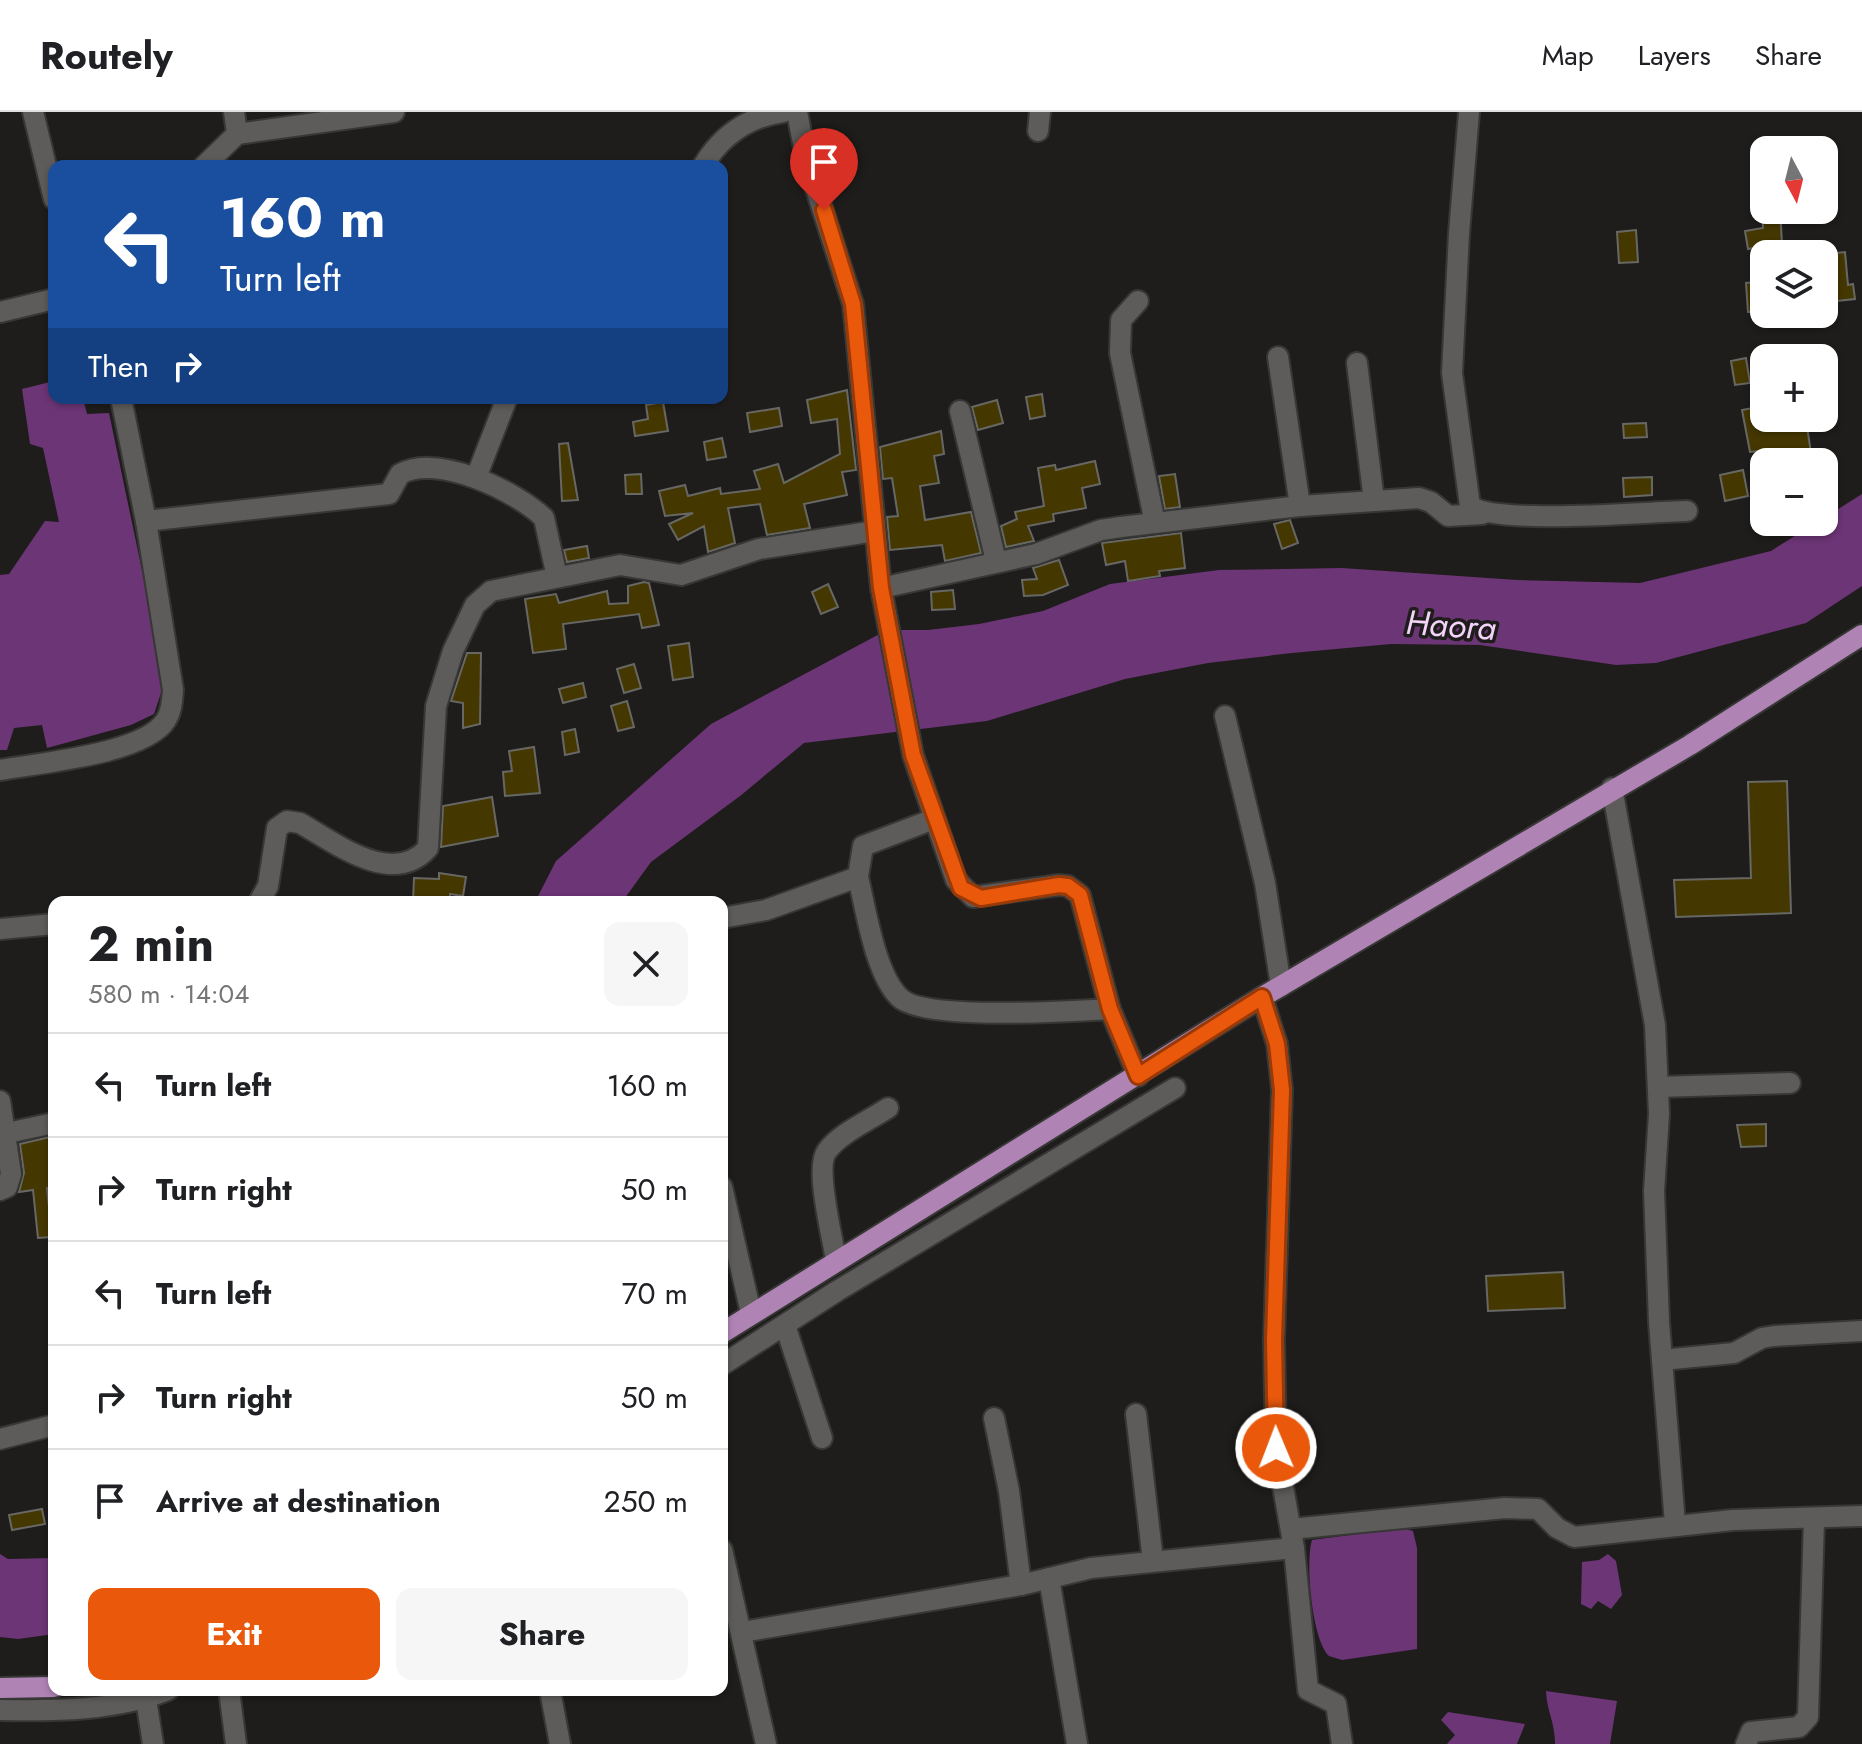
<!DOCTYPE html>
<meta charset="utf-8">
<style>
:root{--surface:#fff;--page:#f6f6f6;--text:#202124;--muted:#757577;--line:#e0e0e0;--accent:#ea580c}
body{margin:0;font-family:Jost,sans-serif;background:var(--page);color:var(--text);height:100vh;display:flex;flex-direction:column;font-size:30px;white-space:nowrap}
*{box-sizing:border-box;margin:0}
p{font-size:26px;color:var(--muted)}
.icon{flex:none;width:44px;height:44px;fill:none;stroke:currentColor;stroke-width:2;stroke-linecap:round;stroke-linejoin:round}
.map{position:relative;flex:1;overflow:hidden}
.sheet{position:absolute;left:48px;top:784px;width:680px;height:800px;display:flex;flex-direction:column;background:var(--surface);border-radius:16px;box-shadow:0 2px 6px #0004}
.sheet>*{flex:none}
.guide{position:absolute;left:48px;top:48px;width:680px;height:244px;border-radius:16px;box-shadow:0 2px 6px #0004;background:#1a4fa0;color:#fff;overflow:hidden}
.needle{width:52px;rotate:173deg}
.buttons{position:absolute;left:1750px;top:24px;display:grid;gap:16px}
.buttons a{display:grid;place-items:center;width:88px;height:88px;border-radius:16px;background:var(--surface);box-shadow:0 2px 6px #0004;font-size:40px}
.pin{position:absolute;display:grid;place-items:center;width:68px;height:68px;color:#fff;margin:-82px -34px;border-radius:50% 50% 50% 0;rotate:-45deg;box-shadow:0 0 8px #0007}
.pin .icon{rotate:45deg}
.me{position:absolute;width:88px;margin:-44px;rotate:359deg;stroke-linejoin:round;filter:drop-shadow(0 0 6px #0008)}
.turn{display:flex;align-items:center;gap:28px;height:168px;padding:0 40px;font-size:36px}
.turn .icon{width:104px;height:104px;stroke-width:2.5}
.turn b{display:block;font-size:56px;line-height:68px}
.then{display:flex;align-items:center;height:76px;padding:0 40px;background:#0003;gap:16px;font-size:30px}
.round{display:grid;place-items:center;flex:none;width:84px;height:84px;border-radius:16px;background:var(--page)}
.head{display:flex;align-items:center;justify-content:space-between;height:136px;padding:0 40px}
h1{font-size:48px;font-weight:700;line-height:60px}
.action{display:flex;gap:16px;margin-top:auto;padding:16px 40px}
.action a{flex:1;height:92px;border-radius:16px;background:var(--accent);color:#fff;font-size:32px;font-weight:700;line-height:92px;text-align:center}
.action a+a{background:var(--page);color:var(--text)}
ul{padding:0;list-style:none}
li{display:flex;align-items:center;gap:24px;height:104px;padding:0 40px;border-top:2px solid var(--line)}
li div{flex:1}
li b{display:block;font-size:30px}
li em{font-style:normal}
header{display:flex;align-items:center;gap:48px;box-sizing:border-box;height:112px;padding:0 40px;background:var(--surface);border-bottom:2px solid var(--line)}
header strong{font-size:38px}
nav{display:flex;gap:44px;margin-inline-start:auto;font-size:28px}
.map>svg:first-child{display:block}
.water{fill:#6c3576}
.building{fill:#453700;stroke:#676764;stroke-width:2}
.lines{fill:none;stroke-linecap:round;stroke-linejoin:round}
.minor-casing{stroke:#373735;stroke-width:24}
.major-casing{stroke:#373735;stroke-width:24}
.minor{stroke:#5d5c5a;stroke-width:20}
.major{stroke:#af84b5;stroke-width:20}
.route-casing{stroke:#983908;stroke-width:20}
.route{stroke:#ea580c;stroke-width:14}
.labels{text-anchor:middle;stroke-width:7;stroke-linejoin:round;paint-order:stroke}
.water-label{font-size:34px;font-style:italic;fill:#f3d3f8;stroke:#1e1d1b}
</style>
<header>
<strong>Routely</strong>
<nav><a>Map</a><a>Layers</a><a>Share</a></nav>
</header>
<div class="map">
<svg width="1862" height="1632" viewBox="0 0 1862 1632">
<rect width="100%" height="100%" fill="#1e1d1b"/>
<!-- water -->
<g class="water">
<path d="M 54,269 L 54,286 L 83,286 L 87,302 L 109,301 L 152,506 L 162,578 L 154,602 L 131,613 L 47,636 L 42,613 L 14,616 L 7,638 L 0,638 L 0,463 L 9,462 L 45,409 L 59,410 L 43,336 L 30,332 L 22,277 Z"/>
<path d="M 1862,382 L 1862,474 L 1806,511 L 1656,551 L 1616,553 L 1480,533 L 1391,532 L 1292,541 L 1208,551 L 1125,567 L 987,609 L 804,631 L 740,684 L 651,750 L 622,790 L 535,790 L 556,749 L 711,612 L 887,518 L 928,518 L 979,512 L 1043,499 L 1110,472 L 1219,458 L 1342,456 L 1517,468 L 1640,471 L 1771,439 L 1817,410 L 1824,410 L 1824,406 Z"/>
<path d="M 1403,1416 L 1413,1419 L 1417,1436 L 1417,1537 L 1342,1548 L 1329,1544 C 1312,1529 1305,1450 1312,1428 Z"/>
<path d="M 0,1442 L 8,1447 L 54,1446 L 54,1522 L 18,1527 L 0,1525 Z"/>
<path d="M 1608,1442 L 1616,1449 L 1622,1483 L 1611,1497 L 1598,1489 L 1591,1497 L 1581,1492 L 1582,1450 L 1599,1448 Z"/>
<path d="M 1546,1579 L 1617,1589 L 1610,1632 L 1555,1632 C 1555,1610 1547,1600 1546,1579 Z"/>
<path d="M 1448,1600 L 1525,1612 L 1517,1632 L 1447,1632 L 1455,1623 L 1441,1608 Z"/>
</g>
<!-- building -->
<g class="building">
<path d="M 1762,98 L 1780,98 L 1782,131 L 1748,137 L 1745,119 L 1763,116 Z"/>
<path d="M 1636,118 L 1638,150 L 1619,151 L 1617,120 Z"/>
<path d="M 1845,140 L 1848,173 L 1853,172 L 1855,187 L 1827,190 L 1825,175 L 1831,174 L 1827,142 Z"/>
<path d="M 1764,169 L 1764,199 L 1748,200 L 1746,171 Z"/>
<path d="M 1746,246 L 1750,271 L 1735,273 L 1731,249 Z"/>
<path d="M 847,278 L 856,358 L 842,360 L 847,383 L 804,392 L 810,416 L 767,423 L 760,392 L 728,396 L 735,431 L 708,440 L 704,414 L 678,428 L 669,412 L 693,401 L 665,404 L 659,379 L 685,373 L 688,384 L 720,376 L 721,382 L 760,377 L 754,359 L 778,352 L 784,371 L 840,342 L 837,307 L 811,311 L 807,288 Z"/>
<path d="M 1042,282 L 1045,304 L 1030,307 L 1026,285 Z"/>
<path d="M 997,288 L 1003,311 L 978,318 L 972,295 Z"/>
<path d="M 663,290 L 668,319 L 635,324 L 633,310 L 648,307 L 646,293 Z"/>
<path d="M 1764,294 L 1764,306 L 1773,306 L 1774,313 L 1806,308 L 1811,341 L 1781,345 L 1780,337 L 1750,340 L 1742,298 Z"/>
<path d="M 779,296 L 782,314 L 750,320 L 747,301 Z"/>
<path d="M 1646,311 L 1647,325 L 1624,326 L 1623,312 Z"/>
<path d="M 941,319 L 944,342 L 934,344 L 939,371 L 920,374 L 925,408 L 971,400 L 981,441 L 945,449 L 942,433 L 890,438 L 887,405 L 898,404 L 892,366 L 883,367 L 880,335 Z"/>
<path d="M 722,326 L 726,345 L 707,348 L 704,330 Z"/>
<path d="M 568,331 L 578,388 L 562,389 L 559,332 Z"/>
<path d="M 1095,349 L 1100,372 L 1082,376 L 1086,396 L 1053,402 L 1054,409 L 1028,414 L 1034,429 L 1006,435 L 1001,414 L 1017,407 L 1015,400 L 1044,394 L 1038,356 L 1055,353 L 1056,358 Z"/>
<path d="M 1743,358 L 1748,384 L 1725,389 L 1720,363 Z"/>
<path d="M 641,362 L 642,382 L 626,382 L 625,363 Z"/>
<path d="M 1175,362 L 1180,395 L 1165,397 L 1159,364 Z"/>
<path d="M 1652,365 L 1652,383 L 1624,385 L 1623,366 Z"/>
<path d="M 1290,408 L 1298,431 L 1282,437 L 1274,412 Z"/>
<path d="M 1181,421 L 1185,456 L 1159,459 L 1160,464 L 1128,469 L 1125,449 L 1106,453 L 1102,431 Z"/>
<path d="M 587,434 L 589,446 L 567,450 L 564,438 Z"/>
<path d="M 1059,448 L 1068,473 L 1043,483 L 1024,484 L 1022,468 L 1037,467 L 1033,456 Z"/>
<path d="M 644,470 L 649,471 L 659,513 L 642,516 L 639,502 L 563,512 L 566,537 L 533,541 L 525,487 L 556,482 L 559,491 L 607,479 L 609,492 L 628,491 L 628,474 Z"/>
<path d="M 828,472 L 838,495 L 821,502 L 812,480 Z"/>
<path d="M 953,478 L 955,497 L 932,498 L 931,480 Z"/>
<path d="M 689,531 L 693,565 L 673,568 L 668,534 Z"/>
<path d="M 467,541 L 481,541 L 480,612 L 463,616 L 463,591 L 451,589 Z"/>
<path d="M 634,552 L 641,576 L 624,581 L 617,557 Z"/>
<path d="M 583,571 L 586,585 L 563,591 L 559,577 Z"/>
<path d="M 627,589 L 634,615 L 618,619 L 611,594 Z"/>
<path d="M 575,617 L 579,640 L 565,643 L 562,620 Z"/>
<path d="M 534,635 L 540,681 L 505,684 L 503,660 L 512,659 L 509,639 Z"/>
<path d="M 1787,669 L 1791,801 L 1676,805 L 1674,768 L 1751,766 L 1748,670 Z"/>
<path d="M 492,685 L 498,724 L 441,735 L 443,694 Z"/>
<path d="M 439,761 L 466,765 L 463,784 L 450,782 L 450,790 L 413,790 L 414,766 L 439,767 Z"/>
<path d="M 1766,1012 L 1766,1034 L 1741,1035 L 1737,1013 Z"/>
<path d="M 54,1024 L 54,1075 L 47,1076 L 52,1125 L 38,1126 L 33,1078 L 19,1080 L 24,1061 L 20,1032 Z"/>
<path d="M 1563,1160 L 1565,1196 L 1488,1199 L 1486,1164 Z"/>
<path d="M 42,1397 L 45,1412 L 12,1418 L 9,1403 Z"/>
</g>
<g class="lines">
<defs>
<g id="minor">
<path d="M 33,0 L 54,87"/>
<path d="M 234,0 L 237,22"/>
<path d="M 797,0 L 806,46 L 853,192 L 881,476 L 913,643 L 956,768 L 973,785 L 1059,773 L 1068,774 L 1080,783 L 1110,897 L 1138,964"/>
<path d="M 1469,0 L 1459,121 L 1452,261 L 1470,394 C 1498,413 1644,400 1687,399"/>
<path d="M 1038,19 L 1040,0"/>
<path d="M 204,54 L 237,22 L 394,0"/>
<path d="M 703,54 C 721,24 748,5 783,0"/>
<path d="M 1138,189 L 1121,208 L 1120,241 L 1155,411"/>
<path d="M 0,200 L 54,187"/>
<path d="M 1278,245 L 1300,394"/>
<path d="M 1357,251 L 1374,389"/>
<path d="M 960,299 L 996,449"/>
<path d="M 477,363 L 507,286"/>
<path d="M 146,409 L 389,382 L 400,362 C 437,341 516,379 544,406 L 557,465"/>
<path d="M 881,476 L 1036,442 L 1101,418 L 1121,415 L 1300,394 L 1419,386 L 1431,390 L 1448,404 L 1482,402"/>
<path d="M 1225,604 L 1265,771 L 1281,874"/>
<path d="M 0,658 C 39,651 145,642 166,608 C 172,599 172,588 173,578 L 146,409 L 121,286"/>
<path d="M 1612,676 L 1655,913 L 1659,1002 L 1654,1079 L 1659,1210 L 1675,1412"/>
<path d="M 858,765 L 863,734 L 934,707"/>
<path d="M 259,790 L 268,774 L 277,716 L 287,709 L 300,711 C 335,731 393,776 428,736 L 436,594 L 453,539 L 475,493 L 491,479 L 620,453 L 681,463 L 759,437 L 875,419"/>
<path d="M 722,806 L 766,798 L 858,765 C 866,798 875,861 899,885 C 922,909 1073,899 1110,897"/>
<path d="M 0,817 L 54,812"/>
<path d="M 1262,885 L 1277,932 L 1282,978 L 1274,1228 L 1276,1336 L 1294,1436 L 1308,1578 L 1336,1592 L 1342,1632"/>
<path d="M 1658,975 L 1790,971"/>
<path d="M 0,989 L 11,1062 L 7,1075 L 0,1078"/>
<path d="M 7,1021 L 54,1011"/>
<path d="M 722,1075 L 751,1201"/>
<path d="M 836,1149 C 833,1126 814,1056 827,1039 C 840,1021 870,1008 888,996"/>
<path d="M 785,1213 L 822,1326"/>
<path d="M 1662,1248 L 1734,1241 L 1762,1226 L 1774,1224 L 1862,1219"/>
<path d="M 722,1253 L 837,1179 L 1175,976"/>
<path d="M 1136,1302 L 1153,1449"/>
<path d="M 994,1306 L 1009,1379 L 1021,1473"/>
<path d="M 0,1327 L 54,1313"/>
<path d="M 1291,1417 L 1505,1396 L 1538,1397 L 1557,1416 L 1574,1425 L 1733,1408 L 1862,1404"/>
<path d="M 722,1438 L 766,1632"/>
<path d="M 1049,1466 L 1077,1632"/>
<path d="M 742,1520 L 1021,1473 L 1091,1456 L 1294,1436"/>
<path d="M 229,1578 L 236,1632"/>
<path d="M 550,1578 L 560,1632"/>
<path d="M 146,1587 L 153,1632"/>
<path d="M 0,1598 C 56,1599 115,1599 168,1578"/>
<path d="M 1746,1632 L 1751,1620 L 1799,1615 L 1808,1605 L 1814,1408"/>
</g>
<g id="major">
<path d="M 722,1221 L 1262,885 L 1690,633 L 1862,523"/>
<path d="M 0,1576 L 54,1575"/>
</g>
</defs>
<!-- minor casing -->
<use href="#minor" class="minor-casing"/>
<!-- major casing -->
<use href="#major" class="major-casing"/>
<!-- minor -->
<use href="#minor" class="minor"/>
<!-- major -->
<use href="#major" class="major"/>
</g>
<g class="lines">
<defs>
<path id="route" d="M 824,98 L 853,192 L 881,476 L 913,643 L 961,776 L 981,786 L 1059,773 L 1068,774 L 1080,783 L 1110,897 L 1138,964 L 1262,885 L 1277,932 L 1282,978 L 1274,1228 L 1276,1336"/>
</defs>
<!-- route casing -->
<use href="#route" class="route-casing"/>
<!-- route -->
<use href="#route" class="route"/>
</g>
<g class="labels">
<!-- water labels -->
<g class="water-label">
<text transform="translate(1451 513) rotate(4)" y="12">Haora</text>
</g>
</g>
</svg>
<div class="buttons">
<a><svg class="needle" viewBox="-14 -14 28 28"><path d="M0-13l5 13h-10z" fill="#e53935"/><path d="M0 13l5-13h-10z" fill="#757577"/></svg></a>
<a><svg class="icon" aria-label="layers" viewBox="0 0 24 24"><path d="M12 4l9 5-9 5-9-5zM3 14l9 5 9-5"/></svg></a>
<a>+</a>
<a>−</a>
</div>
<div class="pin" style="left:824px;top:98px;background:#d93025"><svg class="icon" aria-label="arrive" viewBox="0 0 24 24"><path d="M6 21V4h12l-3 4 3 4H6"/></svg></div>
<svg class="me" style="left:1276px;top:1336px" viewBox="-20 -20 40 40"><circle r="17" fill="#ea580c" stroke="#fff" stroke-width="3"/><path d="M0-11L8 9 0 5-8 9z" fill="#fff"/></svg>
<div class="guide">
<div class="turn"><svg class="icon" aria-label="left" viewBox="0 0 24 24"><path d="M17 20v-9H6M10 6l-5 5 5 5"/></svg><div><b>160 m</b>Turn left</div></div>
<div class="then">Then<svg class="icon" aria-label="right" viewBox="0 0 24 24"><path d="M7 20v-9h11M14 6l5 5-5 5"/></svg></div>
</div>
<section class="sheet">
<div class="head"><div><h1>2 min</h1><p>580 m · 14:04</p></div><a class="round"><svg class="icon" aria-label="close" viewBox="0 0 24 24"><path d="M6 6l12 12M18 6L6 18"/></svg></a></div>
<ul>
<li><svg class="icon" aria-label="left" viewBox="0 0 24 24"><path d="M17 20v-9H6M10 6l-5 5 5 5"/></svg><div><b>Turn left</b></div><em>160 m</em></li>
<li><svg class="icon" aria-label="right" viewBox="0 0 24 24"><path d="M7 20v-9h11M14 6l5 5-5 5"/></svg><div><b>Turn right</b></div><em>50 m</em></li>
<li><svg class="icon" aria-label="left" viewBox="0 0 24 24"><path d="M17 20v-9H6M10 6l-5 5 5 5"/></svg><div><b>Turn left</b></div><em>70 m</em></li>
<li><svg class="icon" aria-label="right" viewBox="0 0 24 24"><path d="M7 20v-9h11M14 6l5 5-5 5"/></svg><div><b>Turn right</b></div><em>50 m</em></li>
<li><svg class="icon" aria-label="arrive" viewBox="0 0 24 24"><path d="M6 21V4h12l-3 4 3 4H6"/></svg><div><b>Arrive at destination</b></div><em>250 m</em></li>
</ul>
<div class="action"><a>Exit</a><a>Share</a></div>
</section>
</div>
